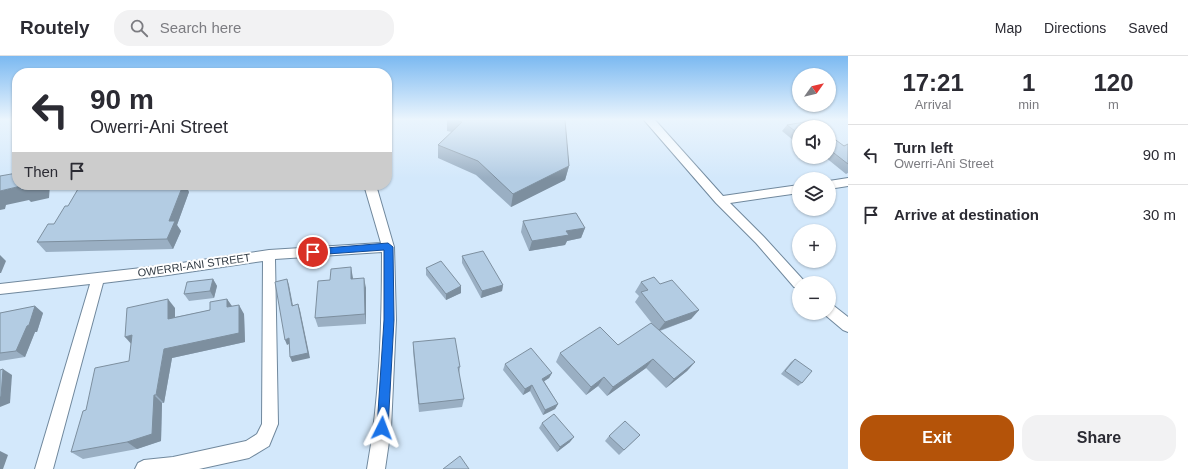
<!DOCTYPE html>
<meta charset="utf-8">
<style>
:root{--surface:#fff;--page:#f2f2f3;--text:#2b2b33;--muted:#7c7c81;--line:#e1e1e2;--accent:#b45309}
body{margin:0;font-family:Arial,sans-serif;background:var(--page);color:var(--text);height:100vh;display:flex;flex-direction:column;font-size:15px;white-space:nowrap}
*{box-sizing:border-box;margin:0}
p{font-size:13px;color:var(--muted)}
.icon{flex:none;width:22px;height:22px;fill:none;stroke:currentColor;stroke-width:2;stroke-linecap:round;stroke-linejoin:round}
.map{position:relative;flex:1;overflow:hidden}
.sheet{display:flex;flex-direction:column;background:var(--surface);width:340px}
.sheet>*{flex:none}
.hud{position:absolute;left:12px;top:12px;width:380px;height:122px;border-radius:16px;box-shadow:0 1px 3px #0004;background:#fff;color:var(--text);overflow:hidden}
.needle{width:26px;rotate:56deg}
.fabs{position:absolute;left:792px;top:12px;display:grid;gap:8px}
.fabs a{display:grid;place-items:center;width:44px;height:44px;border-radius:50%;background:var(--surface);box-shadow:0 1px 3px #0004;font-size:20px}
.pin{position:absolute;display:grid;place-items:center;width:34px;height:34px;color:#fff;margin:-17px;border:2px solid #fff;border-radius:50%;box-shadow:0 1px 4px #0007}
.me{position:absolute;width:44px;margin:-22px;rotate:3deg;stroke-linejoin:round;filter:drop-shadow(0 0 3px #0008)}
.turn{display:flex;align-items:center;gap:14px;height:84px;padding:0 12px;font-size:18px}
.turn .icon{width:52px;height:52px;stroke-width:2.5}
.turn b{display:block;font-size:28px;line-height:34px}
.then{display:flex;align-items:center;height:38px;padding:0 12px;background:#0003;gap:8px;font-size:15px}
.eta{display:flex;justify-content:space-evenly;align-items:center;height:68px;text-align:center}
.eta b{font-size:24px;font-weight:600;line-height:28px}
.action{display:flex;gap:8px;margin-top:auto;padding:8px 12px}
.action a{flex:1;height:46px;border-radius:16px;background:var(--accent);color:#fff;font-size:16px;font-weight:600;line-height:46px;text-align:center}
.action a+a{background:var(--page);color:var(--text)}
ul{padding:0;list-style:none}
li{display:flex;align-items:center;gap:12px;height:60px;padding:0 12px;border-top:1px solid var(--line)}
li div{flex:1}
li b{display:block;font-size:15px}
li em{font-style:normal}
header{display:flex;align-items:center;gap:24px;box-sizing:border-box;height:56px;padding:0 20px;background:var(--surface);border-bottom:1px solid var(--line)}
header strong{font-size:19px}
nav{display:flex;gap:22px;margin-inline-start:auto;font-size:14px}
.search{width:280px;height:36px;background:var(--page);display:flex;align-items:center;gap:10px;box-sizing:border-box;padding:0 14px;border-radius:16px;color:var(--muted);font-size:15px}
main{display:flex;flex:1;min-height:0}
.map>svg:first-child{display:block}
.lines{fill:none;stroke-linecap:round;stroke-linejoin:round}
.street-casing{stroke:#70889d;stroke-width:2}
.street{fill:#fff;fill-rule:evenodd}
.wall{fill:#9aafc3}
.shaded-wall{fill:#7d8f9f}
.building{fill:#b3cce3;stroke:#7d8f9f}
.route{fill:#1a73e8;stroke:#114b97}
.labels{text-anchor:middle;stroke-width:4;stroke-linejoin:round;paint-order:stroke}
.street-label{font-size:11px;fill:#303a43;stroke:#fff}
</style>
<header>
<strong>Routely</strong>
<div class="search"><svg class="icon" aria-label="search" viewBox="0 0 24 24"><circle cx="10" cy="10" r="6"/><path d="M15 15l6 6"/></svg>Search here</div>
<nav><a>Map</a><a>Directions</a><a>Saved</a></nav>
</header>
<main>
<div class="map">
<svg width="848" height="413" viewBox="0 0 848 413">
<rect width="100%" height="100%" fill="#d3e8fb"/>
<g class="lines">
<defs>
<g id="street">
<path d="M 644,64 L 655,64 L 723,140 L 799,129 L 799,137 L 730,147 L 764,181 L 806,227 L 799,227 L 799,232 L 794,231 L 756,187 L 716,147 Z"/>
<path d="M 848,122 L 848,130 L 829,133 L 829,125 Z"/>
<path d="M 364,129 L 376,129 L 394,191 L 396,264 L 391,372 L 385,413 L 367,413 C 380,341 382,269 382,196 L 275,203 L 278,368 L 269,390 L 249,402 L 199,413 L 135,413 L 138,407 L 144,404 L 173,401 L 246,385 L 257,378 L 262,368 L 263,205 L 168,219 L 103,227 L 53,413 L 35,413 L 90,228 L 0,238 L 0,228 L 168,209 L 269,194 L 381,187 Z"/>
<path d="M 829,248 L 834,250 L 848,261 L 848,276 L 843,274 L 824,258 L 823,257 L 829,257 Z"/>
</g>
</defs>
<!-- street casing -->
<use href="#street" class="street-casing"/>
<!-- street -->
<use href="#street" class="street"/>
</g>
<!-- wall -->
<g class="wall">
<path d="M 447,64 L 565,64 L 569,110 L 565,124 L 511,151 L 476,119 L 438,102 L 438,89 L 452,76 L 447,75 Z"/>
<path d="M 787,69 L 799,71 L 799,89 L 782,75 Z"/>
<path d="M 829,79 L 844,90 L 848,88 L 848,117 L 846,118 L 825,101 L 829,101 Z"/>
<path d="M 189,136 L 177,169 L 181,175 L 173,193 L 46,196 L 37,186 L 54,168 Z"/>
<path d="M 523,165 L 585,172 L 581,182 L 567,185 L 565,189 L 529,195 L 521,176 Z"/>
<path d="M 462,200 L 503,229 L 502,235 L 481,242 L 462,207 Z"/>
<path d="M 426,212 L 461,230 L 461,237 L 446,244 L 426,219 Z"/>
<path d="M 213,223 L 217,230 L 214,242 L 189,245 L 184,238 Z"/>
<path d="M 353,223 L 366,232 L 366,268 L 318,271 L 315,262 Z"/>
<path d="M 641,226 L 660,228 L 699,254 L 691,263 L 660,275 L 695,306 L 687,315 L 666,332 L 646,312 L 607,340 L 598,330 L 586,339 L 556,306 L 560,297 L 618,289 L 654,270 L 635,246 L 639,240 L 635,236 Z"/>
<path d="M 227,243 L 232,250 L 244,258 L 245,286 L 172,302 L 164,347 L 162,347 L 161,385 L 137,393 L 83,403 L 71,396 L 86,354 L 129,305 L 175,252 L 175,261 L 210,254 Z"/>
<path d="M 35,250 L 43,257 L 37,276 L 35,276 L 25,301 L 0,305 L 0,257 Z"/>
<path d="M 413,286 L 460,311 L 459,319 L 464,343 L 462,351 L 419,356 L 413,295 Z"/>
<path d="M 795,303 L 802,327 L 798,330 L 781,318 L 791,306 Z"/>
<path d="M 505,308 L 552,317 L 549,322 L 544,325 L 558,348 L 555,353 L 543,359 L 530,335 L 523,339 L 503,314 Z"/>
<path d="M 542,367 L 570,386 L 557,396 L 539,372 Z"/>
<path d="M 640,379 L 619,399 L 605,385 L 609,380 Z"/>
</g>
<!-- shaded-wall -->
<g class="shaded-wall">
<path d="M 818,101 L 824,101 L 817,103 Z"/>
<path d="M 569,110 L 565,124 L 511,151 L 513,138 Z"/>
<path d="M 38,129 L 50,129 L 49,142 L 31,146 L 29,144 L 6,149 L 5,153 L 0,154 L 0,135 L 21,130 Z"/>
<path d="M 183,129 L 186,129 L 189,136 L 177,169 L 181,175 L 173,193 L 167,183 L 169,165 Z"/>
<path d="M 585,172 L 581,182 L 567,185 L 565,189 L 529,195 L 532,185 L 566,175 Z"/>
<path d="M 0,199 L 6,205 L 1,217 L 0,217 Z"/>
<path d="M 351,211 L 353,222 L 352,233 L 351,223 Z"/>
<path d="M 364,222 L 366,232 L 366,268 L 365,258 Z"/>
<path d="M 213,223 L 217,230 L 214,242 L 210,235 Z"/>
<path d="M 287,223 L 289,229 L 294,255 L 292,250 Z"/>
<path d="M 503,229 L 502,235 L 481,242 L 482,235 Z"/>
<path d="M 461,230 L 461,237 L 446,244 L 446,238 Z"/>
<path d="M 168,243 L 175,252 L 175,272 L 168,263 Z"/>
<path d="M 227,243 L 233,252 L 227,251 Z"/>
<path d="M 298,248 L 300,254 L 310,302 L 292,306 L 290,301 Z"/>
<path d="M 239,249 L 244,258 L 245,286 L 172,302 L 164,347 L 156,339 L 164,293 Z"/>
<path d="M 35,250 L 43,257 L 37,276 L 35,276 L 25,301 L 16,295 Z"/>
<path d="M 699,254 L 691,263 L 658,275 L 665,266 Z"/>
<path d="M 132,279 L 133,290 L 125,281 Z"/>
<path d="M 289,282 L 291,287 L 287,289 L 285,284 Z"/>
<path d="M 653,303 L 646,312 L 607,340 L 613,331 Z"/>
<path d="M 695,306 L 687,315 L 666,332 L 674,323 Z"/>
<path d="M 3,313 L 12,319 L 10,347 L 0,351 L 0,341 Z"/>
<path d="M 552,317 L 549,322 L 540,328 L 542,323 Z"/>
<path d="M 604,321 L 598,330 L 586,339 L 591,331 Z"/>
<path d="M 532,329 L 530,335 L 523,339 L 525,333 Z"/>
<path d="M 154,339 L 162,347 L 161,385 L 137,393 L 127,386 Z"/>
<path d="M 558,348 L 555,353 L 543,359 L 545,354 Z"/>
<path d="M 574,381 L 570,386 L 557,396 L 560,391 Z"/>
<path d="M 0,395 L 8,399 L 3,413 L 0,413 Z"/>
</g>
<!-- building -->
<g class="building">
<path d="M 456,64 L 565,64 L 569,110 L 513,138 L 478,105 L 438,89 L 462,66 Z"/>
<path d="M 810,65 L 818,71 L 799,71 L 799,78 L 787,69 Z"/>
<path d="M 829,79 L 844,90 L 848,88 L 848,108 L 830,94 L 829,94 Z"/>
<path d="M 17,117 L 17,129 L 38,129 L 20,134 L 21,130 L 0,135 L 0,120 Z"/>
<path d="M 135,129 L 183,129 L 169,165 L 175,165 L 167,183 L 37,186 L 48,168 L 54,168 L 65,150 L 68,150 L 78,133 Z"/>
<path d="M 576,157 L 585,172 L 566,175 L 569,179 L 532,185 L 523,165 Z"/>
<path d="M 483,195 L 503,229 L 482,235 L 462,200 Z"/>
<path d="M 441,205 L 461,230 L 446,238 L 426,212 Z"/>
<path d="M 351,211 L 351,223 L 364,222 L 365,258 L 315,262 L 318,225 L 330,224 L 331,213 Z"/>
<path d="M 654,221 L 660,228 L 672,224 L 699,254 L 665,266 L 641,236 L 648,234 L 641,226 Z"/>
<path d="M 213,223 L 210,235 L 184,238 L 187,226 Z"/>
<path d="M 287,223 L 292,250 L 298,248 L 308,297 L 290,301 L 289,282 L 285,284 L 275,226 Z"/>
<path d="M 168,243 L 168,263 L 210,254 L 210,246 L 227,243 L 227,251 L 239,249 L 239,277 L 164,293 L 156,339 L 154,339 L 152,378 L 127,386 L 71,396 L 83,355 L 86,354 L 95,312 L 129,305 L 132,279 L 125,281 L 127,252 Z"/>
<path d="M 35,250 L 29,269 L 27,270 L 16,295 L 0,297 L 0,257 Z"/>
<path d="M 651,267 L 695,306 L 674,323 L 653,303 L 613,331 L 604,321 L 591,331 L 560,297 L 600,271 L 618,289 Z"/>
<path d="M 455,282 L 460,311 L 458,311 L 464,343 L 419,348 L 413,286 Z"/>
<path d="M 531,292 L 552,317 L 542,323 L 558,348 L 545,354 L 532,329 L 525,333 L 505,308 Z"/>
<path d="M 795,303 L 812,315 L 802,327 L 785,315 Z"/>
<path d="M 3,313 L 1,341 L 0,341 L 0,314 Z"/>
<path d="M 554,358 L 574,381 L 560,391 L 542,367 Z"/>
<path d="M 625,365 L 640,379 L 624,394 L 609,380 Z"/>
<path d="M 460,400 L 469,413 L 443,413 Z"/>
</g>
<!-- sky -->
<linearGradient id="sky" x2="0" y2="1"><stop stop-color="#7bb9f1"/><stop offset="0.52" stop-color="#ebf5fd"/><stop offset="1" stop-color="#ebf5fd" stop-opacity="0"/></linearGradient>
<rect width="848" height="122" fill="url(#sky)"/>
<!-- route -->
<path class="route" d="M 388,187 L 393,191 L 394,264 L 388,372 L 387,376 L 382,378 L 378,376 L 377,372 L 384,264 L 384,194 L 313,199 L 309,196 L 313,193 Z"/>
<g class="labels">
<!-- street labels -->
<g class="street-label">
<text transform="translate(194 209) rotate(-8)" y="4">OWERRI-ANI STREET</text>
</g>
</g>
</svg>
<div class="fabs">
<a><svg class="needle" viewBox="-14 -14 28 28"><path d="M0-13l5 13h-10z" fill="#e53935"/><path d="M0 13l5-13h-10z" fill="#7c7c81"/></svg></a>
<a><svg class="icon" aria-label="sound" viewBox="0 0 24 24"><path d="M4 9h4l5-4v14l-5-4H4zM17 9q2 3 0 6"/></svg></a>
<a><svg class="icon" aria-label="layers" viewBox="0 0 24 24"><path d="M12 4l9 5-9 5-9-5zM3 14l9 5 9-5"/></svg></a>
<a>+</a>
<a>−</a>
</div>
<div class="pin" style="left:313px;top:196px;background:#d93025"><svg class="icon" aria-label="arrive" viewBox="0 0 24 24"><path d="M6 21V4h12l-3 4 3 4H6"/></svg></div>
<svg class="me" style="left:382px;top:372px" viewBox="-20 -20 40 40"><path d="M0-17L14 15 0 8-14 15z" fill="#1a73e8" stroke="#fff" stroke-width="4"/></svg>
<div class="hud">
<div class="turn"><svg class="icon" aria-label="left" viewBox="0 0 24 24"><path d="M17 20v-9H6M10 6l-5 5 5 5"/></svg><div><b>90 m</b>Owerri-Ani Street</div></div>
<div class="then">Then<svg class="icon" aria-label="arrive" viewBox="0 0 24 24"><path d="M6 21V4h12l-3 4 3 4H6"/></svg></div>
</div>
</div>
<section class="sheet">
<div class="eta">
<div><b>17:21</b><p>Arrival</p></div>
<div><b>1</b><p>min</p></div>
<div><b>120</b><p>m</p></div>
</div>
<ul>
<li><svg class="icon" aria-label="left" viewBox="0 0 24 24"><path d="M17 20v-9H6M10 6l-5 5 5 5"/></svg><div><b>Turn left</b><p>Owerri-Ani Street</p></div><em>90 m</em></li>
<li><svg class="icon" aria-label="arrive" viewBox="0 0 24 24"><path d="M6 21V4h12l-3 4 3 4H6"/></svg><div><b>Arrive at destination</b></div><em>30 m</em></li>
</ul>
<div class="action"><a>Exit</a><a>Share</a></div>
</section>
</main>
